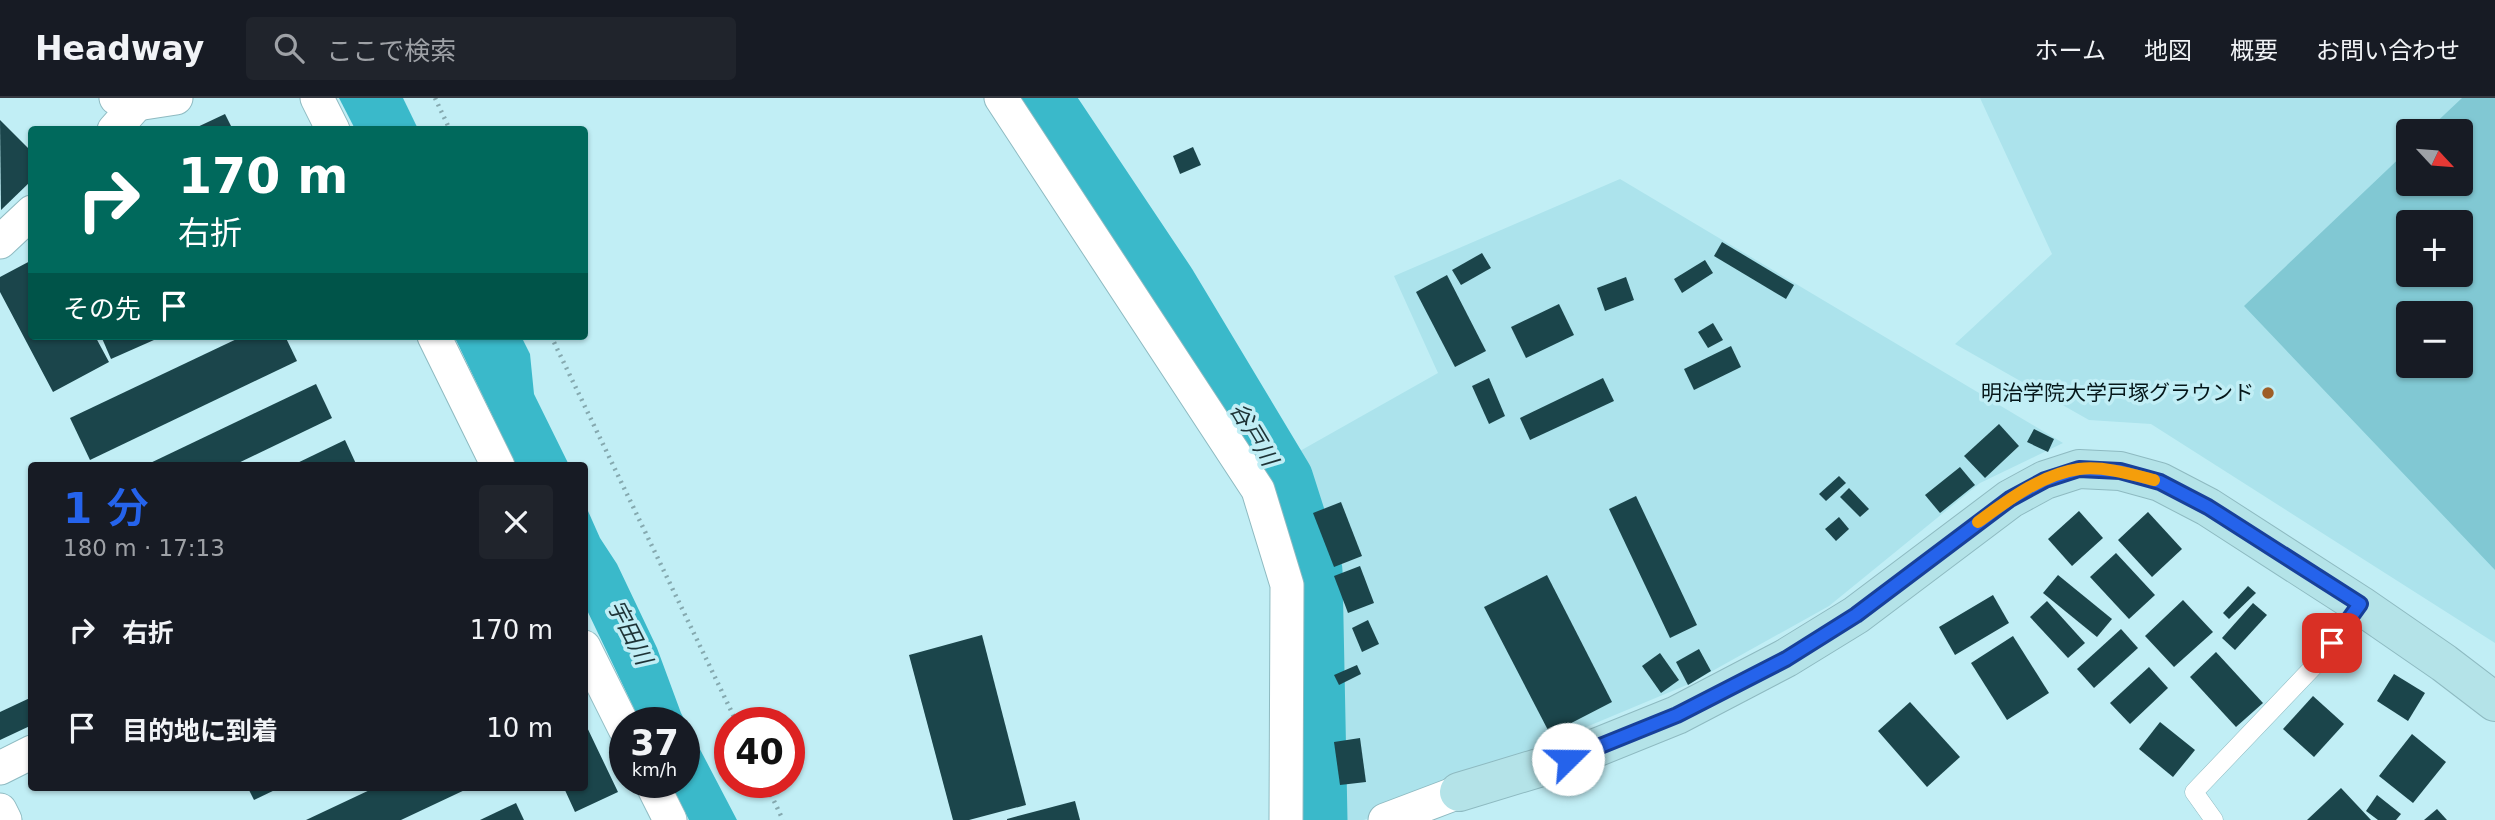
<!DOCTYPE html>
<html lang="ja">
<meta charset="utf-8">
<style>
:root{--surface:#171b24;--page:#20242c;--text:#f1f3f6;--muted:#9ea1a6;--line:#363941;--accent:#2563eb}
body{margin:0;font-family:"DejaVu Sans","Noto Sans JP",sans-serif;background:var(--page);color:var(--text);height:100vh;display:flex;flex-direction:column;font-size:26px;white-space:nowrap}
*{box-sizing:border-box;margin:0}
p{font-size:23px;color:var(--muted)}
.icon{flex:none;width:38px;height:38px;fill:none;stroke:currentColor;stroke-width:2;stroke-linecap:round;stroke-linejoin:round}
.map{position:relative;flex:1;overflow:hidden}
.panel{position:absolute;left:28px;top:364px;width:560px;height:329px;display:flex;flex-direction:column;background:var(--surface);border-radius:7px;box-shadow:0 2px 5px #0004}
.panel>*{flex:none}
.banner{position:absolute;left:28px;top:28px;width:560px;height:214px;border-radius:7px;box-shadow:0 2px 5px #0004;background:#00695c;color:#fff;overflow:hidden}
.needle{width:46px;rotate:116deg}
.buttons{position:absolute;left:2396px;top:21px;display:grid;gap:14px}
.buttons a{display:grid;place-items:center;width:77px;height:77px;border-radius:7px;background:var(--surface);box-shadow:0 2px 5px #0004;font-size:35px}
.speed{position:absolute;left:609px;top:609px;display:flex;gap:14px;font-size:35px;font-weight:700;text-align:center}
.speed>*{display:grid;place-content:center;width:91px;height:91px;border-radius:50%;background:var(--surface);box-shadow:0 2px 5px #0004;line-height:1}
.speed small{font-size:18px;font-weight:400}
.speed .limit{border:10px solid #d22;background:#fff;color:#111}
.pin{position:absolute;display:grid;place-items:center;width:60px;height:60px;color:#fff;margin:-30px;border-radius:14px;box-shadow:0 4px 10px #0006}
.me{position:absolute;width:77px;margin:-38px;rotate:68deg;stroke-linejoin:round;filter:drop-shadow(0 0 5px #0008)}
.turn{display:flex;align-items:center;gap:24px;height:147px;padding:0 35px;font-size:32px}
.turn .icon{width:91px;height:91px;stroke-width:2.5}
.turn b{display:block;font-size:49px;line-height:60px}
.then{display:flex;align-items:center;height:66px;padding:0 35px;background:#0003;gap:14px;font-size:26px}
.round{display:grid;place-items:center;flex:none;width:74px;height:74px;border-radius:7px;background:var(--page)}
.headline{display:flex;align-items:center;justify-content:space-between;height:119px;padding:0 35px}
h1{font-size:42px;font-weight:600;line-height:52px;color:var(--accent)}
ul{padding:0;list-style:none}
li{display:flex;align-items:center;gap:21px;height:98px;padding:0 35px}
li div{flex:1}
li b{display:block;font-size:26px}
li em{font-style:normal}
header{display:flex;align-items:center;gap:42px;box-sizing:border-box;height:98px;padding:0 35px;background:var(--surface);border-bottom:2px solid var(--line)}
header strong{font-size:33px}
nav{display:flex;gap:38px;margin-inline-start:auto;font-size:24px}
.search{width:490px;height:63px;background:var(--page);display:flex;align-items:center;gap:18px;box-sizing:border-box;padding:0 24px;border-radius:7px;color:var(--muted);font-size:26px}
.map>svg:first-child{display:block}
.built{fill:#ace3ec;fill-rule:evenodd}
.green{fill:#81c8d3;fill-rule:evenodd}
.water{fill:#3ab9ca}
.lines{fill:none;stroke-linecap:round;stroke-linejoin:round}
.river{stroke:#3ab9ca;stroke-width:63}
.building{fill:#1b454b}
.lane-casing{stroke:#8ebac1;stroke-width:19}
.street-casing{stroke:#8ebac1;stroke-width:35}
.secondary-casing{stroke:#8ebac1;stroke-width:40}
.path{stroke:#85a9af;stroke-width:4.5;stroke-dasharray:2 5;stroke-linecap:butt}
.lane{stroke:#fff;stroke-width:18}
.street{stroke:#fff;stroke-width:33}
.secondary{stroke:#b4e3e8;stroke-width:38}
.route-casing{stroke:#184099;stroke-width:18}
.route{stroke:#2563eb;stroke-width:12}
.slow{stroke:#f59e0b;stroke-width:12}
.poi-dot{fill:#9e5e27;stroke:#c1eef5;stroke-width:2.5}
.labels{text-anchor:middle;stroke-width:7;stroke-linejoin:round;paint-order:stroke}
.poi-label{font-size:21px;fill:#06171a;stroke:#c1eef5;text-anchor:end}
.water-label{font-size:23px;font-style:italic;fill:#1e3336;stroke:#c1eef5}
</style>
<header>
<strong>Headway</strong>
<div class="search"><svg class="icon" aria-label="search" viewBox="0 0 24 24"><circle cx="10" cy="10" r="6"/><path d="M15 15l6 6"/></svg>ここで検索</div>
<nav><a>ホーム</a><a>地図</a><a>概要</a><a>お問い合わせ</a></nav>
</header>
<div class="map">
<svg width="2495" height="722" viewBox="0 0 2495 722">
<rect width="100%" height="100%" fill="#c1eef5"/>
<!-- built -->
<g class="built">
<path d="M 1980,0 L 2495,0 L 2495,545 L 2151,326 L 2089,322 L 1955,246 L 2052,156 ZM 2408,33 L 2460,33 L 2460,86 L 2408,86 ZM 2408,124 L 2460,124 L 2460,177 L 2408,177 ZM 2408,215 L 2460,215 L 2460,268 L 2408,268 Z"/>
<path d="M 1620,81 L 2063,345 L 1980,385 L 1829,508 L 1689,586 L 1364,722 L 1306,722 L 1315,633 L 1311,473 L 1284,362 L 1438,275 L 1394,178 Z"/>
</g>
<!-- green -->
<path class="green" d="M 2462,0 L 2495,0 L 2495,472 L 2244,208 L 2408,52 L 2408,86 L 2460,86 L 2460,33 L 2427,33 ZM 2408,124 L 2460,124 L 2460,177 L 2408,177 ZM 2408,215 L 2460,215 L 2460,268 L 2408,268 Z"/>
<!-- water -->
<g class="water">
<path d="M 339,0 L 403,0 L 418,31 L 355,31 Z"/>
<path d="M 454,238 L 521,238 L 530,256 L 534,296 L 569,367 L 516,367 Z"/>
<path d="M 584,404 L 600,440 L 617,466 L 657,550 L 681,615 L 737,722 L 689,722 L 670,684 L 684,684 L 684,625 L 641,625 L 585,508 Z"/>
</g>
<g class="lines">
<!-- river -->
<path class="river" d="M 1040,0 L 1165,187 L 1282,382 L 1311,473 L 1316,722"/>
</g>
<!-- building -->
<g class="building">
<path d="M 225,16 L 233,32 L 191,32 Z"/>
<path d="M 0,22 L 32,54 L 32,82 L 1,112 Z"/>
<path d="M 1193,49 L 1201,67 L 1180,76 L 1173,58 Z"/>
<path d="M 1722,144 L 1794,187 L 1786,201 L 1714,158 Z"/>
<path d="M 1482,155 L 1491,170 L 1461,187 L 1452,172 Z"/>
<path d="M 32,162 L 32,238 L 95,238 L 109,264 L 53,294 L 0,194 L 0,179 Z"/>
<path d="M 1705,162 L 1713,175 L 1682,195 L 1674,181 Z"/>
<path d="M 1447,177 L 1486,253 L 1455,269 L 1416,194 Z"/>
<path d="M 1626,179 L 1634,202 L 1605,213 L 1597,190 Z"/>
<path d="M 1559,206 L 1574,237 L 1526,260 L 1511,229 Z"/>
<path d="M 1713,225 L 1723,242 L 1708,250 L 1698,234 Z"/>
<path d="M 101,238 L 163,238 L 111,261 Z"/>
<path d="M 243,238 L 285,238 L 297,263 L 90,362 L 70,320 Z"/>
<path d="M 1731,248 L 1741,269 L 1694,292 L 1684,271 Z"/>
<path d="M 1489,280 L 1505,318 L 1489,326 L 1472,288 Z"/>
<path d="M 1603,280 L 1614,303 L 1530,342 L 1520,320 Z"/>
<path d="M 316,286 L 332,320 L 232,368 L 144,368 Z"/>
<path d="M 1999,326 L 2019,348 L 1985,380 L 1964,358 Z"/>
<path d="M 2034,331 L 2054,341 L 2048,354 L 2027,344 Z"/>
<path d="M 345,342 L 357,368 L 291,368 Z"/>
<path d="M 1960,369 L 1975,387 L 1940,415 L 1925,397 Z"/>
<path d="M 1839,378 L 1846,385 L 1826,403 L 1819,396 Z"/>
<path d="M 1849,390 L 1869,411 L 1860,419 L 1840,399 Z"/>
<path d="M 1636,398 L 1697,527 L 1670,540 L 1609,411 Z"/>
<path d="M 1341,404 L 1362,458 L 1334,469 L 1313,415 Z"/>
<path d="M 2079,413 L 2103,440 L 2072,468 L 2048,441 Z"/>
<path d="M 2148,414 L 2182,451 L 2152,479 L 2118,442 Z"/>
<path d="M 1839,419 L 1849,431 L 1836,443 L 1825,431 Z"/>
<path d="M 2116,455 L 2155,497 L 2129,521 L 2090,479 Z"/>
<path d="M 1360,468 L 1374,505 L 1348,515 L 1334,478 Z"/>
<path d="M 1547,477 L 1612,604 L 1550,636 L 1484,509 Z"/>
<path d="M 2058,477 L 2112,521 L 2097,539 L 2043,495 Z"/>
<path d="M 2248,488 L 2256,495 L 2229,521 L 2223,515 Z"/>
<path d="M 1993,497 L 2009,525 L 1955,557 L 1939,529 Z"/>
<path d="M 2183,502 L 2213,534 L 2174,569 L 2145,538 Z"/>
<path d="M 2047,503 L 2085,545 L 2068,560 L 2030,519 Z"/>
<path d="M 2253,505 L 2267,517 L 2235,552 L 2222,540 Z"/>
<path d="M 1368,522 L 1379,546 L 1362,554 L 1352,530 Z"/>
<path d="M 2121,531 L 2138,550 L 2094,590 L 2077,571 Z"/>
<path d="M 982,537 L 1026,707 L 969,722 L 953,722 L 909,557 Z"/>
<path d="M 2013,538 L 2049,595 L 2007,622 L 1971,565 Z"/>
<path d="M 1699,551 L 1711,573 L 1688,587 L 1676,564 Z"/>
<path d="M 2216,554 L 2263,605 L 2236,629 L 2190,579 Z"/>
<path d="M 1660,555 L 1679,582 L 1661,595 L 1642,568 Z"/>
<path d="M 1357,567 L 1361,576 L 1339,587 L 1334,577 Z"/>
<path d="M 2149,569 L 2168,590 L 2130,626 L 2110,605 Z"/>
<path d="M 2394,576 L 2425,595 L 2408,623 L 2377,603 Z"/>
<path d="M 2313,598 L 2344,626 L 2314,659 L 2283,631 Z"/>
<path d="M 32,599 L 32,627 L 0,642 L 0,614 Z"/>
<path d="M 1910,604 L 1960,659 L 1927,689 L 1878,633 Z"/>
<path d="M 584,623 L 618,694 L 575,714 L 564,690 L 584,690 Z"/>
<path d="M 2160,624 L 2195,652 L 2173,679 L 2139,651 Z"/>
<path d="M 2412,636 L 2446,664 L 2413,705 L 2379,678 Z"/>
<path d="M 1360,640 L 1366,684 L 1340,687 L 1334,644 Z"/>
<path d="M 248,690 L 279,690 L 254,702 Z"/>
<path d="M 374,690 L 469,690 L 401,722 L 306,722 Z"/>
<path d="M 2341,690 L 2371,722 L 2307,722 Z"/>
<path d="M 2377,697 L 2401,716 L 2396,722 L 2378,722 L 2366,713 Z"/>
<path d="M 1075,703 L 1080,722 L 1007,722 L 1007,721 Z"/>
<path d="M 516,705 L 524,722 L 480,722 Z"/>
<path d="M 2437,711 L 2447,722 L 2424,722 Z"/>
</g>
<g class="lines">
<defs>
<path id="lane" d="M 2214,722 L 2194,694 L 2318,564 L 2360,507"/>
<g id="street">
<path d="M 116,0 L 137,6 L 176,0"/>
<path d="M 317,0 L 333,32"/>
<path d="M 1001,0 L 1258,392 L 1287,487 L 1286,722"/>
<path d="M 114,32 L 137,6"/>
<path d="M 0,144 L 32,114"/>
<path d="M 434,238 L 498,368"/>
<path d="M 584,549 L 625,631"/>
<path d="M 0,670 L 32,654"/>
<path d="M 651,684 L 670,722"/>
<path d="M 0,712 L 5,722"/>
<path d="M 1385,722 L 1459,694"/>
</g>
<path id="secondary" d="M 1459,694 L 1568,661 L 1677,617 L 1786,560 L 1856,517 L 2010,401 L 2045,382 L 2079,371 L 2120,373 L 2160,384 L 2208,409 L 2360,507 L 2444,565 L 2495,604"/>
</defs>
<!-- lane casing -->
<use href="#lane" class="lane-casing"/>
<!-- street casing -->
<use href="#street" class="street-casing"/>
<!-- secondary casing -->
<use href="#secondary" class="secondary-casing"/>
<!-- path -->
<g class="path">
<path d="M 435,0 L 450,32"/>
<path d="M 551,238 L 737,625"/>
<path d="M 765,684 L 783,722"/>
</g>
<!-- lane -->
<use href="#lane" class="lane"/>
<!-- street -->
<use href="#street" class="street"/>
<!-- secondary -->
<use href="#secondary" class="secondary"/>
</g>
<g class="lines">
<defs>
<path id="route" d="M 1568,661 L 1677,617 L 1786,561 L 1856,517 L 2010,401 L 2045,382 L 2079,371 L 2120,373 L 2160,384 L 2208,409 L 2360,506 L 2332,545"/>
</defs>
<!-- route casing -->
<use href="#route" class="route-casing"/>
<!-- route -->
<use href="#route" class="route"/>
<!-- slow -->
<path class="slow" d="M 1978,424 C 2007,403 2042,376 2079,371 C 2104,368 2131,376 2154,382"/>
</g>
<!-- markers -->
<circle class="poi-dot" cx="2268" cy="295" r="7"/>
<g class="labels">
<!-- poi labels -->
<g class="poi-label">
<text x="2254" y="302">明治学院大学戸塚グラウンド</text>
</g>
<!-- water labels -->
<g class="water-label">
<text transform="translate(1254 336) rotate(59)" y="8">谷戸川</text>
<text transform="translate(630 534) rotate(63)" y="8">宇田川</text>
</g>
</g>
</svg>
<div class="buttons">
<a><svg class="needle" viewBox="-14 -14 28 28"><path d="M0-13l5 13h-10z" fill="#e53935"/><path d="M0 13l5-13h-10z" fill="#9ea1a6"/></svg></a>
<a>+</a>
<a>−</a>
</div>
<div class="speed"><div>37<small>km/h</small></div><div class="limit">40</div></div>
<div class="pin" style="left:2332px;top:545px;background:#d93025"><svg class="icon" aria-label="arrive" viewBox="0 0 24 24"><path d="M6 21V4h12l-3 4 3 4H6"/></svg></div>
<svg class="me" style="left:1568px;top:661px" viewBox="-20 -20 40 40"><circle r="19" fill="#fff"/><path d="M0-13L10 11 0 6-10 11z" fill="#2563eb"/></svg>
<div class="banner">
<div class="turn"><svg class="icon" aria-label="right" viewBox="0 0 24 24"><path d="M7 20v-9h11M14 6l5 5-5 5"/></svg><div><b>170 m</b>右折</div></div>
<div class="then">その先<svg class="icon" aria-label="arrive" viewBox="0 0 24 24"><path d="M6 21V4h12l-3 4 3 4H6"/></svg></div>
</div>
<section class="panel">
<div class="headline"><div><h1>1 分</h1><p>180 m · 17:13</p></div><a class="round"><svg class="icon" aria-label="close" viewBox="0 0 24 24"><path d="M6 6l12 12M18 6L6 18"/></svg></a></div>
<ul>
<li><svg class="icon" aria-label="right" viewBox="0 0 24 24"><path d="M7 20v-9h11M14 6l5 5-5 5"/></svg><div><b>右折</b></div><em>170 m</em></li>
<li><svg class="icon" aria-label="arrive" viewBox="0 0 24 24"><path d="M6 21V4h12l-3 4 3 4H6"/></svg><div><b>目的地に到着</b></div><em>10 m</em></li>
</ul>
</section>
</div>
